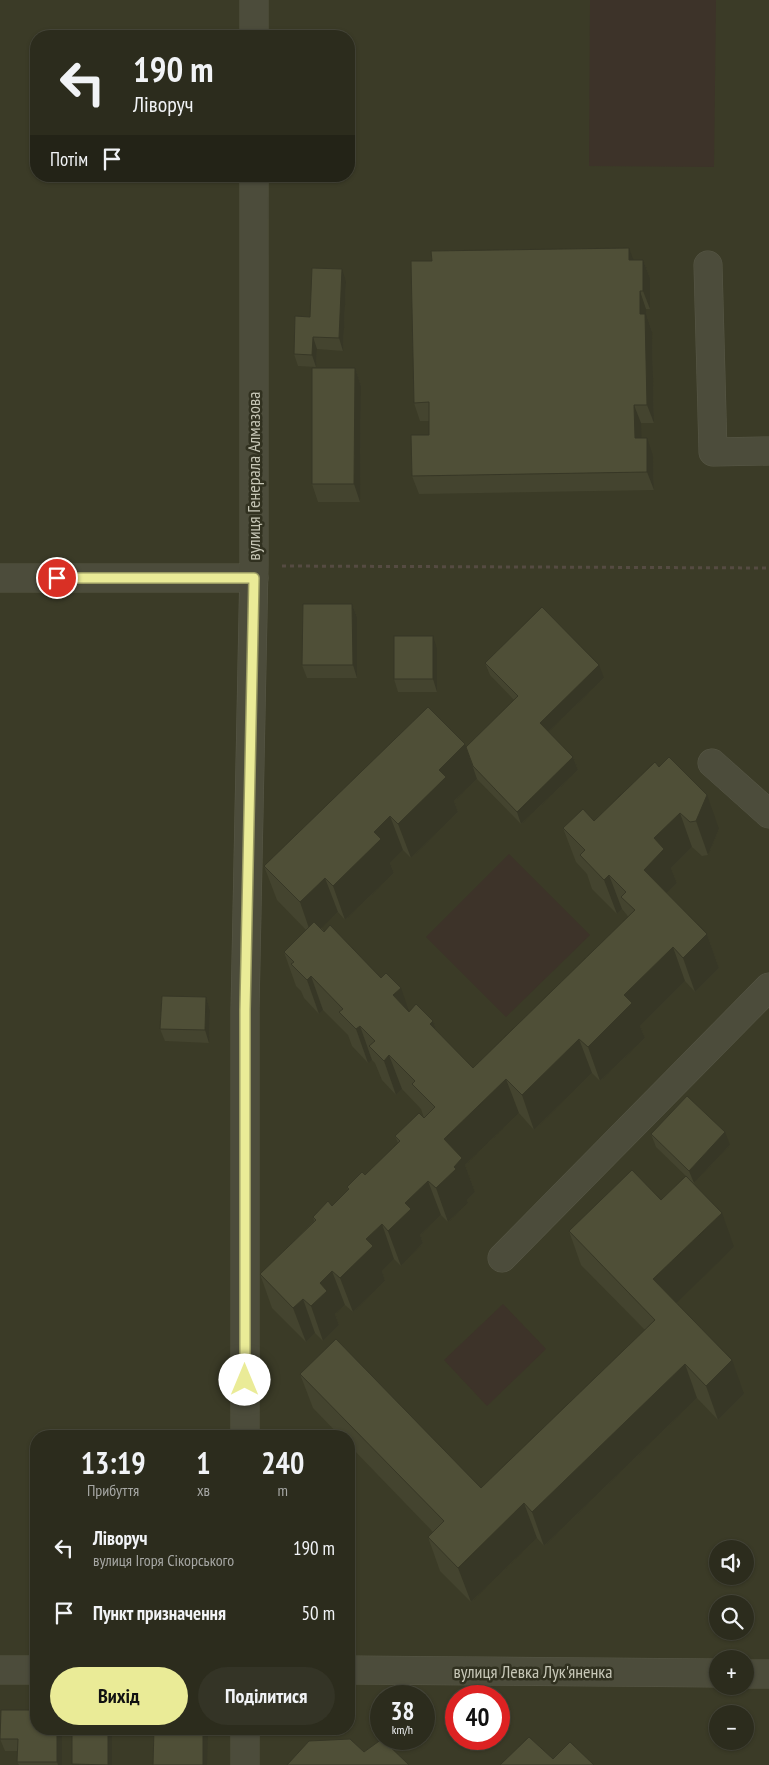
<!DOCTYPE html>
<html lang="uk">
<meta charset="utf-8">
<style>
:root{--surface:#2c2c1d;--page:#343426;--text:#f1f3f6;--muted:#a6a7a4;--line:#48483b;--accent:#eaeb97}
body{margin:0;font-family:"PT Sans Narrow",sans-serif;background:var(--page);color:var(--text);height:100vh;display:flex;flex-direction:column;font-size:19px;white-space:nowrap}
*{box-sizing:border-box;margin:0}
p{font-size:16px;color:var(--muted)}
.icon{flex:none;width:28px;height:28px;fill:none;stroke:currentColor;stroke-width:2;stroke-linecap:round;stroke-linejoin:round}
.map{position:relative;flex:1;overflow:hidden}
.drawer{position:absolute;left:30px;top:1430px;width:325px;height:305px;display:flex;flex-direction:column;background:var(--surface);border-radius:20px;box-shadow:0 1px 4px #0004,0 0 0 1px var(--line)}
.drawer>*{flex:none}
.top-card{position:absolute;left:30px;top:30px;width:325px;height:152px;border-radius:20px;box-shadow:0 1px 4px #0004,0 0 0 1px var(--line);background:#2c2c1d;color:var(--text);overflow:hidden}
.controls{position:absolute;left:709px;top:1540px;display:grid;gap:10px}
.controls a{display:grid;place-items:center;width:45px;height:45px;border-radius:50%;background:var(--surface);box-shadow:0 1px 4px #0004,0 0 0 1px var(--line);font-size:25px}
.speed{position:absolute;left:370px;top:1685px;display:flex;gap:10px;font-size:25px;font-weight:700;text-align:center}
.speed>*{display:grid;place-content:center;width:65px;height:65px;border-radius:50%;background:var(--surface);box-shadow:0 1px 4px #0004,0 0 0 1px var(--line);line-height:1}
.speed small{font-size:12px;font-weight:400}
.speed .limit{border:8px solid #d22;background:#fff;color:#111}
.pin{position:absolute;display:grid;place-items:center;width:42px;height:42px;color:#fff;margin:-21px;border:2px solid #fff;border-radius:50%;box-shadow:0 1px 5px #0007}
.me{position:absolute;width:55px;margin:-28px;rotate:0deg;stroke-linejoin:round;filter:drop-shadow(0 0 4px #0008)}
.turn{display:flex;align-items:center;gap:18px;height:105px;padding:0 20px;font-size:22px}
.turn .icon{width:65px;height:65px;stroke-width:2.5}
.turn b{display:block;font-size:35px;line-height:42px}
.then{display:flex;align-items:center;height:48px;padding:0 20px;background:#0003;gap:10px;font-size:19px}
.eta{display:flex;justify-content:space-evenly;align-items:center;height:85px;text-align:center}
.eta b{font-size:30px;font-weight:700;line-height:35px}
.cta{display:flex;gap:10px;margin-top:auto;padding:10px 20px}
.cta a{flex:1;height:58px;border-radius:30px;background:var(--accent);color:#111;font-size:20px;font-weight:700;line-height:58px;text-align:center}
.cta a+a{background:var(--page);color:var(--text)}
ul{padding:0;list-style:none}
li{display:flex;align-items:center;gap:15px;height:65px;padding:0 20px}
li div{flex:1}
li b{display:block;font-size:19px}
li em{font-style:normal}
.map>svg:first-child{display:block}
.green{fill:#3d3329}
.lines{fill:none;stroke-linecap:round;stroke-linejoin:round}
.minor-casing{stroke:#585847;stroke-width:29}
.path{stroke:#554b42;stroke-width:3;stroke-dasharray:4 4;stroke-linecap:butt}
.minor{stroke:#4c4c3b;stroke-width:28}
.wall{fill:#44442f}
.shaded-wall{fill:#373726}
.building{fill:#4f4f37;stroke:#373726}
.route-casing{stroke:#989962;stroke-width:12}
.route{stroke:#eaeb97;stroke-width:9}
.labels{text-anchor:middle;stroke-width:5;stroke-linejoin:round;paint-order:stroke}
.street-label{font-size:18px;fill:#c7c7b7;stroke:#313120}
</style>
<div class="map">
<svg width="769" height="1765" viewBox="0 0 769 1765">
<rect width="100%" height="100%" fill="#3b3b27"/>
<!-- green -->
<g class="green">
<path d="M 590,0 L 716,0 L 714,167 L 589,166 Z"/>
<path d="M 509,854 L 590,935 L 506,1017 L 426,937 Z"/>
<path d="M 503,1304 L 546,1349 L 487,1406 L 444,1360 Z"/>
</g>
<g class="lines">
<defs>
<g id="minor">
<path d="M 254,36 L 254,0"/>
<path d="M 708,265 L 713,452 L 769,451"/>
<path d="M 0,578 L 254,578"/>
<path d="M 712,763 L 769,814"/>
<path d="M 502,1258 L 769,987"/>
<path d="M 245,1436 L 245,1010 L 254,566 L 254,176"/>
<path d="M 0,1670 L 36,1670"/>
<path d="M 349,1670 L 718,1673"/>
<path d="M 745,1674 L 769,1674"/>
<path d="M 245,1765 L 245,1729"/>
</g>
</defs>
<!-- minor casing -->
<use href="#minor" class="minor-casing"/>
<!-- path -->
<path class="path" d="M 282,566 L 769,568"/>
<!-- minor -->
<use href="#minor" class="minor"/>
</g>
<!-- wall -->
<g class="wall">
<path d="M 633,260 L 643,260 L 650,278 L 650,309 L 646,309 L 647,317 L 652,332 L 654,423 L 641,423 L 641,438 L 653,456 L 654,490 L 419,494 L 412,476 L 429,435 L 429,421 L 420,421 L 414,403 Z"/>
<path d="M 346,282 L 343,351 L 317,349 L 316,367 L 298,366 L 294,354 L 310,317 Z"/>
<path d="M 355,368 L 361,386 L 360,502 L 318,502 L 312,484 Z"/>
<path d="M 352,604 L 357,617 L 357,678 L 307,678 L 302,665 Z"/>
<path d="M 437,649 L 437,692 L 398,692 L 394,679 Z"/>
<path d="M 485,663 L 604,678 L 548,732 L 573,757 L 578,770 L 521,824 L 477,779 L 454,801 L 458,812 L 411,858 L 403,850 L 390,863 L 394,873 L 345,920 L 338,912 L 321,928 L 409,1012 L 433,1021 L 437,1032 L 473,1068 L 628,917 L 627,915 L 622,909 L 617,914 L 592,889 L 587,874 L 576,862 L 563,828 L 594,821 L 655,762 L 719,829 L 708,855 L 702,856 L 692,847 L 671,868 L 677,883 L 667,893 L 707,934 L 719,968 L 695,992 L 685,981 L 640,1026 L 645,1038 L 600,1081 L 592,1073 L 534,1130 L 519,1113 L 465,1165 L 475,1192 L 467,1200 L 468,1203 L 448,1222 L 441,1215 L 420,1235 L 423,1243 L 401,1266 L 394,1259 L 382,1271 L 385,1281 L 353,1312 L 345,1305 L 335,1314 L 339,1325 L 323,1341 L 315,1333 L 306,1342 L 272,1308 L 260,1274 L 314,1221 L 313,1217 L 332,1206 L 348,1190 L 347,1187 L 365,1175 L 398,1143 L 395,1136 L 424,1118 L 421,1109 L 402,1089 L 396,1095 L 382,1080 L 375,1063 L 372,1060 L 368,1063 L 352,1046 L 348,1035 L 323,1010 L 319,1014 L 304,998 L 301,991 L 296,986 L 284,952 L 306,930 L 277,900 L 264,866 L 466,747 L 514,700 L 490,675 Z"/>
<path d="M 206,997 L 210,1010 L 209,1043 L 165,1041 L 160,1029 Z"/>
<path d="M 651,1134 L 730,1145 L 694,1183 L 734,1247 L 676,1302 L 744,1394 L 718,1420 L 697,1398 L 544,1546 L 537,1538 L 471,1602 L 440,1571 L 428,1537 L 433,1532 L 349,1445 L 349,1436 L 340,1436 L 313,1408 L 300,1374 L 481,1488 L 645,1330 L 581,1265 L 569,1231 L 661,1200 L 686,1176 L 656,1147 Z"/>
<path d="M 1,1710 L 62,1765 L 19,1765 L 17,1762 L 18,1751 L 5,1751 L 0,1739 Z"/>
</g>
<!-- shaded-wall -->
<g class="shaded-wall">
<path d="M 629,248 L 636,267 L 629,260 Z"/>
<path d="M 643,260 L 650,278 L 650,309 L 643,291 Z"/>
<path d="M 342,269 L 346,282 L 343,351 L 339,338 Z"/>
<path d="M 640,291 L 646,309 L 647,317 L 652,332 L 654,423 L 647,405 L 640,314 Z"/>
<path d="M 313,337 L 317,349 L 316,367 L 312,355 Z"/>
<path d="M 355,368 L 361,386 L 360,502 L 354,484 Z"/>
<path d="M 634,405 L 641,423 L 642,456 L 635,438 Z"/>
<path d="M 647,438 L 653,456 L 654,490 L 647,472 Z"/>
<path d="M 352,604 L 357,617 L 357,678 L 353,665 Z"/>
<path d="M 433,636 L 437,649 L 437,692 L 433,679 Z"/>
<path d="M 599,665 L 604,678 L 544,736 L 540,723 Z"/>
<path d="M 465,744 L 477,779 L 454,801 L 458,812 L 411,858 L 398,824 L 439,770 Z"/>
<path d="M 573,757 L 578,770 L 521,824 L 517,812 Z"/>
<path d="M 707,795 L 719,829 L 708,855 L 696,821 Z"/>
<path d="M 680,813 L 692,847 L 671,868 L 677,883 L 656,904 L 644,870 L 654,838 Z"/>
<path d="M 390,816 L 403,850 L 390,863 L 394,873 L 345,920 L 333,886 L 374,832 Z"/>
<path d="M 609,875 L 622,909 L 617,914 L 604,880 Z"/>
<path d="M 325,878 L 338,912 L 312,937 L 300,902 Z"/>
<path d="M 707,934 L 719,968 L 695,992 L 683,958 Z"/>
<path d="M 673,947 L 685,981 L 640,1026 L 645,1038 L 600,1081 L 588,1047 L 624,995 Z"/>
<path d="M 311,976 L 323,1010 L 319,1014 L 307,980 Z"/>
<path d="M 401,988 L 413,1023 L 393,995 Z"/>
<path d="M 206,997 L 210,1010 L 209,1043 L 205,1030 Z"/>
<path d="M 433,1021 L 445,1055 L 430,1024 Z"/>
<path d="M 360,1026 L 372,1060 L 368,1063 L 356,1029 Z"/>
<path d="M 579,1039 L 592,1073 L 534,1130 L 522,1095 Z"/>
<path d="M 389,1055 L 402,1089 L 396,1095 L 384,1061 Z"/>
<path d="M 506,1079 L 519,1113 L 465,1165 L 475,1192 L 467,1200 L 468,1203 L 448,1222 L 436,1188 L 444,1139 Z"/>
<path d="M 725,1132 L 730,1145 L 694,1183 L 689,1171 Z"/>
<path d="M 428,1181 L 441,1215 L 420,1235 L 423,1243 L 401,1266 L 388,1231 L 405,1203 Z"/>
<path d="M 722,1213 L 734,1247 L 666,1313 L 653,1279 Z"/>
<path d="M 382,1224 L 394,1259 L 382,1271 L 385,1281 L 353,1312 L 340,1278 L 366,1239 Z"/>
<path d="M 332,1271 L 345,1305 L 335,1314 L 339,1325 L 323,1341 L 311,1306 L 320,1283 Z"/>
<path d="M 303,1299 L 315,1333 L 306,1342 L 293,1308 Z"/>
<path d="M 732,1360 L 744,1394 L 718,1420 L 706,1386 Z"/>
<path d="M 685,1364 L 697,1398 L 544,1546 L 532,1512 Z"/>
<path d="M 524,1503 L 537,1538 L 471,1602 L 458,1568 Z"/>
<path d="M 57,1729 L 62,1729 L 62,1765 L 58,1765 L 57,1762 Z"/>
<rect x="108" y="1729" width="4" height="36"/>
<path d="M 203,1729 L 208,1729 L 207,1765 L 203,1765 Z"/>
</g>
<!-- building -->
<g class="building">
<path d="M 629,248 L 629,260 L 643,260 L 643,291 L 640,291 L 640,314 L 645,314 L 647,405 L 634,405 L 635,438 L 647,438 L 647,472 L 412,476 L 411,435 L 429,435 L 429,402 L 414,403 L 411,261 L 432,261 L 431,251 Z"/>
<path d="M 312,268 L 342,269 L 339,338 L 313,337 L 312,355 L 294,354 L 295,316 L 310,317 Z"/>
<path d="M 312,368 L 355,368 L 354,484 L 312,484 Z"/>
<path d="M 303,604 L 352,604 L 353,665 L 302,665 Z"/>
<path d="M 542,607 L 599,665 L 540,723 L 573,757 L 517,812 L 473,766 L 466,747 L 518,696 L 485,663 Z"/>
<rect x="394" y="636" width="39" height="43"/>
<path d="M 428,707 L 465,744 L 439,770 L 446,777 L 398,824 L 390,816 L 374,832 L 381,839 L 333,886 L 325,878 L 300,902 L 264,866 Z"/>
<path d="M 669,757 L 707,795 L 696,821 L 690,822 L 680,813 L 654,838 L 664,849 L 644,870 L 707,934 L 683,958 L 673,947 L 624,995 L 632,1003 L 588,1047 L 579,1039 L 522,1095 L 506,1079 L 444,1139 L 462,1158 L 454,1167 L 456,1169 L 436,1188 L 428,1181 L 405,1203 L 411,1209 L 388,1231 L 382,1224 L 366,1239 L 373,1246 L 340,1278 L 332,1271 L 320,1283 L 327,1291 L 311,1306 L 303,1299 L 293,1308 L 260,1274 L 316,1220 L 313,1217 L 328,1201 L 332,1206 L 349,1189 L 347,1187 L 362,1172 L 365,1175 L 400,1141 L 395,1136 L 419,1113 L 424,1118 L 435,1107 L 412,1084 L 415,1081 L 389,1055 L 384,1061 L 369,1046 L 375,1041 L 360,1026 L 356,1029 L 339,1012 L 343,1009 L 311,976 L 307,980 L 291,964 L 294,962 L 284,952 L 314,922 L 324,932 L 330,925 L 381,978 L 386,973 L 401,988 L 393,995 L 409,1012 L 416,1004 L 433,1021 L 430,1024 L 473,1068 L 635,910 L 621,897 L 626,892 L 609,875 L 604,880 L 580,855 L 585,850 L 563,828 L 583,809 L 594,821 L 655,762 L 659,767 Z"/>
<path d="M 162,996 L 206,997 L 205,1030 L 160,1029 Z"/>
<path d="M 687,1096 L 725,1132 L 689,1171 L 651,1134 Z"/>
<path d="M 632,1170 L 661,1200 L 686,1176 L 722,1213 L 653,1279 L 732,1360 L 706,1386 L 685,1364 L 532,1512 L 524,1503 L 458,1568 L 428,1537 L 444,1521 L 300,1374 L 336,1339 L 481,1488 L 655,1320 L 569,1231 Z"/>
<path d="M 1,1710 L 36,1710 L 36,1729 L 57,1729 L 57,1762 L 17,1762 L 18,1739 L 0,1739 Z"/>
<path d="M 72,1729 L 108,1729 L 108,1765 L 72,1764 Z"/>
<path d="M 154,1729 L 203,1729 L 203,1765 L 153,1765 Z"/>
<path d="M 529,1737 L 553,1759 L 570,1742 L 594,1765 L 500,1765 Z"/>
<path d="M 350,1739 L 364,1752 L 382,1739 L 409,1765 L 287,1765 L 309,1741 Z"/>
</g>
<g class="lines">
<defs>
<path id="route" d="M 57,578 L 254,578 L 245,1010 L 245,1380"/>
</defs>
<!-- route casing -->
<use href="#route" class="route-casing"/>
<!-- route -->
<use href="#route" class="route"/>
</g>
<g class="labels">
<!-- street labels -->
<g class="street-label">
<text transform="translate(254 476) rotate(-90)" y="6">вулиця Генерала Алмазова</text>
<text x="533" y="1678">вулиця Левка Лук'яненка</text>
</g>
</g>
</svg>
<div class="controls">
<a><svg class="icon" aria-label="sound" viewBox="0 0 24 24"><path d="M4 9h4l5-4v14l-5-4H4zM17 9q2 3 0 6"/></svg></a>
<a><svg class="icon" aria-label="search" viewBox="0 0 24 24"><circle cx="10" cy="10" r="6"/><path d="M15 15l6 6"/></svg></a>
<a>+</a>
<a>−</a>
</div>
<div class="speed"><div>38<small>km/h</small></div><div class="limit">40</div></div>
<div class="pin" style="left:57px;top:578px;background:#d93025"><svg class="icon" aria-label="arrive" viewBox="0 0 24 24"><path d="M6 21V4h12l-3 4 3 4H6"/></svg></div>
<svg class="me" style="left:245px;top:1380px" viewBox="-20 -20 40 40"><circle r="19" fill="#fff"/><path d="M0-13L10 11 0 6-10 11z" fill="#eaeb97"/></svg>
<div class="top-card">
<div class="turn"><svg class="icon" aria-label="left" viewBox="0 0 24 24"><path d="M17 20v-9H6M10 6l-5 5 5 5"/></svg><div><b>190 m</b>Ліворуч</div></div>
<div class="then">Потім<svg class="icon" aria-label="arrive" viewBox="0 0 24 24"><path d="M6 21V4h12l-3 4 3 4H6"/></svg></div>
</div>
<section class="drawer">
<div class="eta">
<div><b>13:19</b><p>Прибуття</p></div>
<div><b>1</b><p>хв</p></div>
<div><b>240</b><p>m</p></div>
</div>
<ul>
<li><svg class="icon" aria-label="left" viewBox="0 0 24 24"><path d="M17 20v-9H6M10 6l-5 5 5 5"/></svg><div><b>Ліворуч</b><p>вулиця Ігоря Сікорського</p></div><em>190 m</em></li>
<li><svg class="icon" aria-label="arrive" viewBox="0 0 24 24"><path d="M6 21V4h12l-3 4 3 4H6"/></svg><div><b>Пункт призначення</b></div><em>50 m</em></li>
</ul>
<div class="cta"><a>Вихід</a><a>Поділитися</a></div>
</section>
</div>
